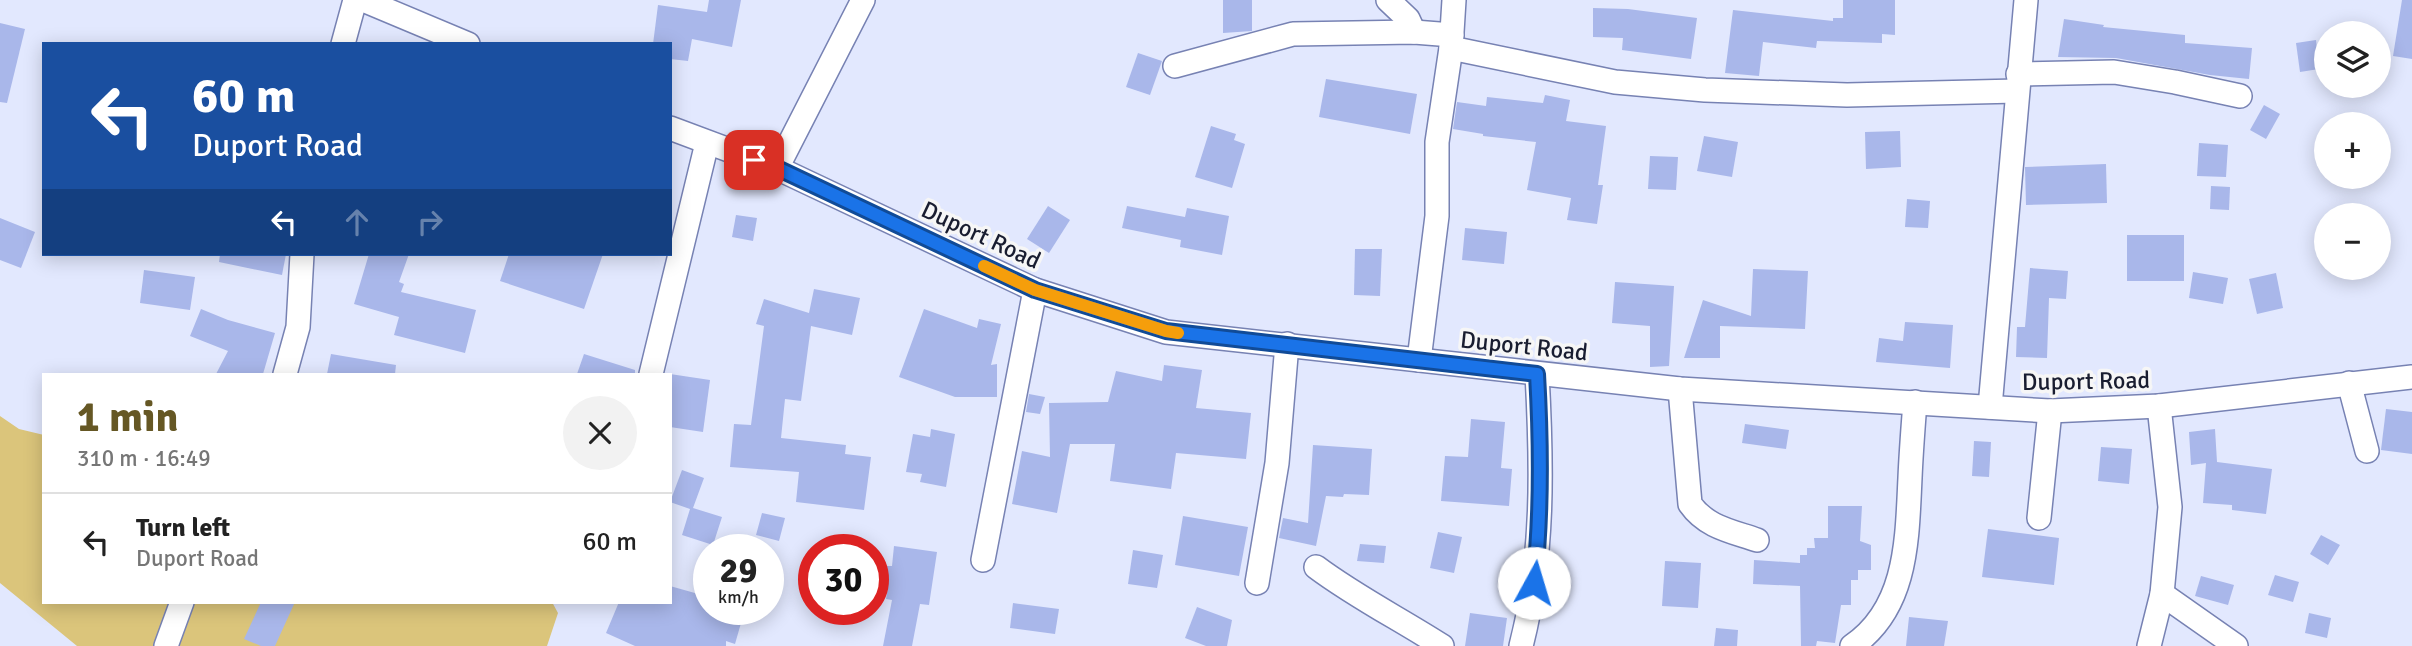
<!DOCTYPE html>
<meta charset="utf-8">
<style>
:root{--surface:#fff;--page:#f2f2f2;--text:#222;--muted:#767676;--line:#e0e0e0;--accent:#655724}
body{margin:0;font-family:Signika,sans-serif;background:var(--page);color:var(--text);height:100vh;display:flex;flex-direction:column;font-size:26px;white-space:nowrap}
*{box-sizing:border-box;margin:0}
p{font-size:23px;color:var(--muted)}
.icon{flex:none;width:38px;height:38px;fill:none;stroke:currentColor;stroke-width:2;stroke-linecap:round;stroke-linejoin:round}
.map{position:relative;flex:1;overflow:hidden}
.panel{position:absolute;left:42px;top:373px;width:630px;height:231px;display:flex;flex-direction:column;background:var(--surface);border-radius:0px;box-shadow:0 4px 18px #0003}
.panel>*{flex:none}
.banner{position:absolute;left:42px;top:42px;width:630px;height:214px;border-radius:0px;box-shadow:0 4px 18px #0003;background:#1a4fa0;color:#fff;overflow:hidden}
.tools{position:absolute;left:2314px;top:21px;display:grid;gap:14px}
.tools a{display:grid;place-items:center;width:77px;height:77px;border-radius:50%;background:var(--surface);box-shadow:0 4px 18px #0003;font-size:35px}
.speed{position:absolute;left:693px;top:534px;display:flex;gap:14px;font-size:35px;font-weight:700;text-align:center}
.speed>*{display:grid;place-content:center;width:91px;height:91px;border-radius:50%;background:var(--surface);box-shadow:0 4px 18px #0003;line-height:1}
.speed small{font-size:18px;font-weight:400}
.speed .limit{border:10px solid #d22;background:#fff;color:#111}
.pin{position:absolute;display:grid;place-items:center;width:60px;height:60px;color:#fff;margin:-30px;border-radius:14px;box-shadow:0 4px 10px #0006}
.me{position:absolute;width:77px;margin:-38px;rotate:6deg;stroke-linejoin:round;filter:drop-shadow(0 0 5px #0008)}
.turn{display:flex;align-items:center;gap:24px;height:147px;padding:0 35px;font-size:32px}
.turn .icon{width:91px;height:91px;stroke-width:2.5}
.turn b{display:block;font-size:49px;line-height:60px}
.lanes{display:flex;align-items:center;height:66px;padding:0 35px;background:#0003;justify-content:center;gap:35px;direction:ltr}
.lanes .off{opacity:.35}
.round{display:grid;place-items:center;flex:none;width:74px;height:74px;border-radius:37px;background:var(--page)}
.head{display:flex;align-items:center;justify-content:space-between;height:119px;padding:0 35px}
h1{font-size:42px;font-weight:700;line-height:52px;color:var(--accent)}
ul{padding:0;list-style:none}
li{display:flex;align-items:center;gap:21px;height:98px;padding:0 35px;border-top:2px solid var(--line)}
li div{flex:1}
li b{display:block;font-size:26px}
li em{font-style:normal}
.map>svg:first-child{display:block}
.green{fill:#dbc57b}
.building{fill:#a9b7ea}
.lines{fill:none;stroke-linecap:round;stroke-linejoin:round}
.minor-casing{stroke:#7782b3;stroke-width:26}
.minor{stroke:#fff;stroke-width:23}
.route-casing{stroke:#114b97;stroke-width:18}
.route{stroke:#1a73e8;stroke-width:12}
.slow{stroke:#f59e0b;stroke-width:12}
.labels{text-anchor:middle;stroke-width:7;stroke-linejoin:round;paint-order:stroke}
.street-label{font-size:24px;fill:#191d30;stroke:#f6f6f6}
</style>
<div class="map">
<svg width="2412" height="646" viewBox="0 0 2412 646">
<rect width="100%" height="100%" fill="#e2e8fe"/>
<!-- green -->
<path class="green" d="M 0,416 L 19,429 L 44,435 L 44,602 L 552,602 L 558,613 L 547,646 L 77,646 L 0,583 Z"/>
<!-- building -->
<g class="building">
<path d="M 709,0 L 741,0 L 732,47 L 692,39 L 688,61 L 670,59 L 670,44 L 653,44 L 658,5 L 707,12 Z"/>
<path d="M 1223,0 L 1252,0 L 1252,31 L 1223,33 Z"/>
<path d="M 1843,0 L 1895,0 L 1895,35 L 1882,34 L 1882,43 L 1817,41 L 1816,48 L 1763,42 L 1759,76 L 1725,73 L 1733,10 L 1833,21 L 1833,18 L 1843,18 Z"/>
<path d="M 2402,0 L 2412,0 L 2412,59 L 2393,56 Z"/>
<path d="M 1593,8 L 1628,9 L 1697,18 L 1691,59 L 1622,50 L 1623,38 L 1593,37 Z"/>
<path d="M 2064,19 L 2104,25 L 2103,27 L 2185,35 L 2185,43 L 2252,48 L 2249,79 L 2210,75 L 2116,58 L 2058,57 Z"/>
<path d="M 0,23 L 25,29 L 7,103 L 0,102 Z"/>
<path d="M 2316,40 L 2319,69 L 2300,72 L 2296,43 Z"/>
<path d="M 1138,53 L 1162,61 L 1150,95 L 1126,87 Z"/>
<path d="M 1326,79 L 1417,94 L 1410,134 L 1319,117 Z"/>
<path d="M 1545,95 L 1570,100 L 1566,121 L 1606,126 L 1598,185 L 1603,185 L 1597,224 L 1567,220 L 1571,198 L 1527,190 L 1536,142 L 1483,136 L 1483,134 L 1453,129 L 1457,102 L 1486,106 L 1487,97 L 1543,103 Z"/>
<path d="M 2264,105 L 2280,114 L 2266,139 L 2250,130 Z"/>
<path d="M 1211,126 L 1236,134 L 1234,140 L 1245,144 L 1232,188 L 1195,177 Z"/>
<path d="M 1900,131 L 1901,167 L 1866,169 L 1865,132 Z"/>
<path d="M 1704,136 L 1738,142 L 1732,177 L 1697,171 Z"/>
<path d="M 2199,143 L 2228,145 L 2226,177 L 2197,176 Z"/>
<path d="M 1650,156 L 1678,157 L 1676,190 L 1648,189 Z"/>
<path d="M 2106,164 L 2107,203 L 2026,205 L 2025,167 Z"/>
<path d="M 2211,186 L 2230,187 L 2229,210 L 2210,209 Z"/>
<path d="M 1907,199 L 1930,201 L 1928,228 L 1905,227 Z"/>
<path d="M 1048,206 L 1070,220 L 1049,253 L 1027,239 Z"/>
<path d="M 1127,206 L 1185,217 L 1187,208 L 1229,216 L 1222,255 L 1180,247 L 1181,240 L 1122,228 Z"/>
<path d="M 736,215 L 757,218 L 753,241 L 732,237 Z"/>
<path d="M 0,218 L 35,232 L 21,268 L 0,260 Z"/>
<path d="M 1465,228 L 1507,232 L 1504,264 L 1462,260 Z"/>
<rect x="2127" y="235" width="57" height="46"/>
<path d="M 1355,249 L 1382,249 L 1380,296 L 1354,295 Z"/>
<path d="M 220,254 L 286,254 L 282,275 L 219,262 Z"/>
<path d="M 369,254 L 409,254 L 399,282 L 404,284 L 401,292 L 476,310 L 465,353 L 394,335 L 399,317 L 354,304 Z"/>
<path d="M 509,254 L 603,254 L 584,309 L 500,281 Z"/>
<path d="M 2030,268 L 2068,271 L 2066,299 L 2049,298 L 2047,358 L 2016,357 L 2017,327 L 2025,327 Z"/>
<path d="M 1753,269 L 1808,271 L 1805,329 L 1720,326 L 1720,358 L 1684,358 L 1703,300 L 1751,316 Z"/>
<path d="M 144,270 L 195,277 L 190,310 L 140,303 Z"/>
<path d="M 2193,272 L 2228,278 L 2223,304 L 2189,298 Z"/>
<path d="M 2276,273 L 2283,308 L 2257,314 L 2249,279 Z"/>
<path d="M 1615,282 L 1674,286 L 1669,366 L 1650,367 L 1650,326 L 1612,323 Z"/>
<path d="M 814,289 L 860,298 L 852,335 L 811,326 L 801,401 L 785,399 L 781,438 L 846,445 L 845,454 L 871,457 L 864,510 L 796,502 L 799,472 L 730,467 L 734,424 L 751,425 L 764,326 L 756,324 L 764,299 L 809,313 Z"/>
<path d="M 201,309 L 228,320 L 275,333 L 263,374 L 216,374 L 228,351 L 190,336 Z"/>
<path d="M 924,309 L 977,328 L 979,319 L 1001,324 L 991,365 L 997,364 L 997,397 L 955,397 L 899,377 Z"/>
<path d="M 1905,322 L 1953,325 L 1950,368 L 1876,362 L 1879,338 L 1903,341 Z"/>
<path d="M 331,354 L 396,365 L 395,374 L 327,374 Z"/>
<path d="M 584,354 L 635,370 L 635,374 L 577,374 Z"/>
<path d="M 1164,365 L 1202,370 L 1196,408 L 1251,413 L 1246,459 L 1176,453 L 1171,489 L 1110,481 L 1115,444 L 1070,444 L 1057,513 L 1012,504 L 1022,451 L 1050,457 L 1049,403 L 1108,402 L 1116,371 L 1162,381 Z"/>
<path d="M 670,374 L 710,380 L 703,432 L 670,427 Z"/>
<path d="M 1029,394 L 1045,397 L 1040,414 L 1026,412 Z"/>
<path d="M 2386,409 L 2412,412 L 2412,454 L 2381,450 Z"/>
<path d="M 1471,419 L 1505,422 L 1501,468 L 1512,469 L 1509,506 L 1441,501 L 1445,456 L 1468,457 Z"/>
<path d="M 1745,424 L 1789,430 L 1786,449 L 1742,443 Z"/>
<path d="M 931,429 L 955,434 L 946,487 L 920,482 L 922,474 L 906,472 L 913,434 L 930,437 Z"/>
<path d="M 2215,429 L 2217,462 L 2272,469 L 2266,514 L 2232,510 L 2232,505 L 2203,503 L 2206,463 L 2191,465 L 2189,432 Z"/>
<path d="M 1974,441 L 1991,442 L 1989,477 L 1972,476 Z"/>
<path d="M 1313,445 L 1372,449 L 1369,495 L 1344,494 L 1343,497 L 1326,496 L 1316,546 L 1279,538 L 1283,518 L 1308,523 Z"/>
<path d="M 2101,447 L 2132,449 L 2129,484 L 2098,481 Z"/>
<path d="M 682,470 L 704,478 L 693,508 L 722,517 L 713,545 L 682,535 L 690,509 L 670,502 Z"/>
<path d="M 1828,506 L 1862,506 L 1860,541 L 1871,545 L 1871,570 L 1858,570 L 1858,580 L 1851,580 L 1851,605 L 1841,605 L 1835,643 L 1817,641 L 1816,646 L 1801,646 L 1800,586 L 1753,584 L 1754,560 L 1800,563 L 1800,555 L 1807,555 L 1807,548 L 1815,548 L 1814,538 L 1828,538 Z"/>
<path d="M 762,513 L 785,518 L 779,541 L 756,535 Z"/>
<path d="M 1183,516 L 1248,527 L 1239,576 L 1175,565 Z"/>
<path d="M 1988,529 L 2059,538 L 2054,585 L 1982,577 Z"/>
<path d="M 1438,532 L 1462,537 L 1454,573 L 1430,568 Z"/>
<path d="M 2321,535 L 2340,545 L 2328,565 L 2310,554 Z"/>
<path d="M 1360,544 L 1386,546 L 1384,563 L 1357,561 Z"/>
<path d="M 894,546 L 937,552 L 929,605 L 920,604 L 912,646 L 883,646 L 892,600 L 886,599 L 888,587 L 884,587 L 887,566 L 892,566 Z"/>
<path d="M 1133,550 L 1163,555 L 1157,588 L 1128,584 Z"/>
<path d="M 1665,561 L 1701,563 L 1698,608 L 1662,606 Z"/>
<path d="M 2275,575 L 2299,582 L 2293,602 L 2268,595 Z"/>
<path d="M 2201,576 L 2234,585 L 2228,605 L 2195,596 Z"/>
<path d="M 670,586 L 709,597 L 709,609 L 745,609 L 735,644 L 726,641 L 726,646 L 635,646 L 606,633 L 619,602 L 670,602 Z"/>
<path d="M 261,602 L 295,602 L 275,646 L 261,646 L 244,639 Z"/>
<path d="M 1013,603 L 1059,609 L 1055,634 L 1010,628 Z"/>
<path d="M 1197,607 L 1232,620 L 1227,646 L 1206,646 L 1185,638 Z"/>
<path d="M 1470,613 L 1507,618 L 1503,646 L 1465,646 Z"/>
<path d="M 2309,613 L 2331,618 L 2327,638 L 2305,633 Z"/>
<path d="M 1909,617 L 1948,621 L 1944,646 L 1906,646 Z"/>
<path d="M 1716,628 L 1738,630 L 1737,646 L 1714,646 Z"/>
</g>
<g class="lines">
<defs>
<g id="minor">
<path d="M 363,0 L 468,44"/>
<path d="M 1388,0 L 1408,19 L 1414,32"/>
<path d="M 343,44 L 355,0"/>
<path d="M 1451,48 L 1615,82 L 1705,90 L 1847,95 L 2017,91"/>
<path d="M 1175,66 L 1293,34 L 1414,32 L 1452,35"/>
<path d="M 2018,74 L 2114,72 L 2175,82 L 2240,96"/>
<path d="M 670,128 L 777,168 L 1035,290 L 1166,332 L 1680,389 L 2050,411 L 2159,406 L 2412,377"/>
<path d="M 777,168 L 863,0"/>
<path d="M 1419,360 L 1437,216 L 1437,142 L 1451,48 L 1454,0"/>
<path d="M 285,374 L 298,327 L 302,254"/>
<path d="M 651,374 L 707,143"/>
<path d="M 2349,383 L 2367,451"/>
<path d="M 1680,389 L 1690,504 C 1706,527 1731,531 1757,540"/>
<path d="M 1990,407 L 2026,0"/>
<path d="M 2039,518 L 2050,411"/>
<path d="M 983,560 L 1035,290"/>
<path d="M 1316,567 C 1356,597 1400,619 1442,646"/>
<path d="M 1257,583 L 1277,463 L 1287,344"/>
<path d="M 2162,594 L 2236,646"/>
<path d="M 166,646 L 182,602"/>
<path d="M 1521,646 C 1544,557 1542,465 1537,374"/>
<path d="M 1852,646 C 1908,608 1907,538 1910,478 C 1911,453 1913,428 1915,402"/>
<path d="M 2149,646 L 2162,594 L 2170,507 L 2159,406"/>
</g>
</defs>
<!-- minor casing -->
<use href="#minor" class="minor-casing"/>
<!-- minor -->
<use href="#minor" class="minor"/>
</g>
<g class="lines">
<defs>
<path id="route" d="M 754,160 L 777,168 L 1035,290 L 1166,331 L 1537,374 C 1541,444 1542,513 1534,583"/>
</defs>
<!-- route casing -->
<use href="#route" class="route-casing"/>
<!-- route -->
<use href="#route" class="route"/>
<!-- slow -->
<path class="slow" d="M 984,266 L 1035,290 L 1166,331 L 1178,333"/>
</g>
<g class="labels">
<!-- street labels -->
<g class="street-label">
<text transform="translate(981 235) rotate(25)" y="8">Duport Road</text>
<text transform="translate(1524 346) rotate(6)" y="8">Duport Road</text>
<text transform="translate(2086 381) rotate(-1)" y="8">Duport Road</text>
</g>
</g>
</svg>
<div class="tools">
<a><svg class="icon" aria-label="layers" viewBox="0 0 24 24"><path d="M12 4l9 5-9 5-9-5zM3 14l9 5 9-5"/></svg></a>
<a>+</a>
<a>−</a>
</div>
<div class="speed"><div>29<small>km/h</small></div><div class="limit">30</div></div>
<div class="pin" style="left:754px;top:160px;background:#d93025"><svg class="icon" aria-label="arrive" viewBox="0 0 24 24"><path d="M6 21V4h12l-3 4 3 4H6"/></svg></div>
<svg class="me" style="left:1534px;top:583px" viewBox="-20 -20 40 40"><circle r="19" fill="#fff"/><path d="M0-13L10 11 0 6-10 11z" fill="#1a73e8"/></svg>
<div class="banner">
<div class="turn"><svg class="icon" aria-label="left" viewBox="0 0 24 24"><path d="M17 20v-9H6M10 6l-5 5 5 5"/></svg><div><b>60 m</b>Duport Road</div></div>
<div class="lanes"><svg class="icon" aria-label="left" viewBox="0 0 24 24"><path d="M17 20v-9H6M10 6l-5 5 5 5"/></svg><svg class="icon off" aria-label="ahead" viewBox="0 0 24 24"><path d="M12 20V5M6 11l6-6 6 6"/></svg><svg class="icon off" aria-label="right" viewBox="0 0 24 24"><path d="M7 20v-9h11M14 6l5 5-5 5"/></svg></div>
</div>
<section class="panel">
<div class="head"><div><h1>1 min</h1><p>310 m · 16:49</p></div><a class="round"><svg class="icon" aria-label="close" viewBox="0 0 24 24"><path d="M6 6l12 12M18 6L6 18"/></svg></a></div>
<ul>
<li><svg class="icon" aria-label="left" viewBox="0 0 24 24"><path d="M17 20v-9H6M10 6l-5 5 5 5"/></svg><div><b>Turn left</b><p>Duport Road</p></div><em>60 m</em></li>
</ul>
</section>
</div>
